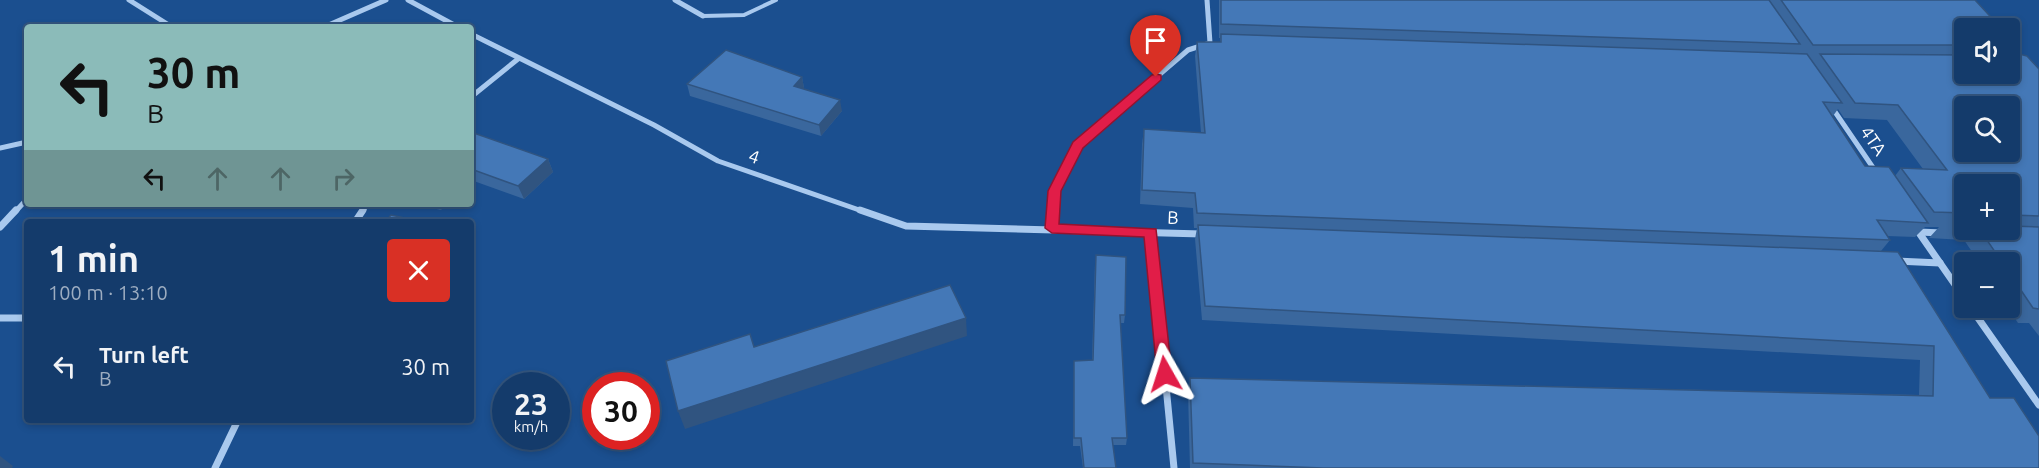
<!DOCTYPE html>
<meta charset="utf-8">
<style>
:root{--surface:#143b6b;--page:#214673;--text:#f1f3f6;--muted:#9dadc1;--line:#33557e}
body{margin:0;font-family:Ubuntu,sans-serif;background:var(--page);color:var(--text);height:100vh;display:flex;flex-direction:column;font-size:22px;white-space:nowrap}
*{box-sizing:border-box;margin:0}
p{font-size:20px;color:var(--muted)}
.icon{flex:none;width:33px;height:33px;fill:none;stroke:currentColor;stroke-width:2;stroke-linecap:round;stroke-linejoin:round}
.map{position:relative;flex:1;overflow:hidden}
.drawer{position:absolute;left:24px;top:219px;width:450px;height:204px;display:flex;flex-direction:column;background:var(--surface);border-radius:6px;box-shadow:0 3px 9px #0003,0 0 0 2px var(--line)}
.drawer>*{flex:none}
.banner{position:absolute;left:24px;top:24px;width:450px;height:183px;border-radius:6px;box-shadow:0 3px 9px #0003,0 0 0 2px var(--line);background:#8bbbb9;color:#111;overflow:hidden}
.fabs{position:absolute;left:1954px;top:18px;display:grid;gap:12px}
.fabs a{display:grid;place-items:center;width:66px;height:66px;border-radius:6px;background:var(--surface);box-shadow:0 3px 9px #0003,0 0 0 2px var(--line);font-size:30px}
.speed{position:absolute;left:492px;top:372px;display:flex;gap:12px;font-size:30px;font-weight:700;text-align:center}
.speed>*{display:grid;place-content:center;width:78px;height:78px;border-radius:50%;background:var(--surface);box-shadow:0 3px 9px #0003,0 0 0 2px var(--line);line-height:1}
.speed small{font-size:15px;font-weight:400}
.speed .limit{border:9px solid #d22;background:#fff;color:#111}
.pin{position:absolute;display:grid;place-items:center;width:51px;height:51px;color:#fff;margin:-62px -26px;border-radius:50% 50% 50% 0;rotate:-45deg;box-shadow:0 0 6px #0007}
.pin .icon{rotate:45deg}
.me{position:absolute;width:66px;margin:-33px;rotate:354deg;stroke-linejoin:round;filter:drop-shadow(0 0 4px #0008)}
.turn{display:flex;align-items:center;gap:21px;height:126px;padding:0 24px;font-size:27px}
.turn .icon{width:78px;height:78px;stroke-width:2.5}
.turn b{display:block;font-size:42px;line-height:51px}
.lanes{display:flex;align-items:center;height:57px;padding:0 24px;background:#0003;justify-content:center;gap:30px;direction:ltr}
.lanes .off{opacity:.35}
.round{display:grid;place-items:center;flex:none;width:63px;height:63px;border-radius:6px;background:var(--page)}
.overview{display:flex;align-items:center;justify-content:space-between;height:102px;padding:0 24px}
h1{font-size:36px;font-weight:700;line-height:45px}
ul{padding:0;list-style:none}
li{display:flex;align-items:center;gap:18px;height:90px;padding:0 24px}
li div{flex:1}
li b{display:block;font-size:22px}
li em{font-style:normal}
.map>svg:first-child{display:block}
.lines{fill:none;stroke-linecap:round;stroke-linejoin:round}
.lane{stroke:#a9c9ee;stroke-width:4}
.street-far1{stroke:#a9c9ee;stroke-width:5}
.street{stroke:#a9c9ee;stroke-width:7}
.wall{fill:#3a679d;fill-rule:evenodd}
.shaded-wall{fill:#305480}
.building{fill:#4478b7;stroke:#305480;stroke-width:1.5;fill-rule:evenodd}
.route{fill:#e11d48;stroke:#92132f;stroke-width:1.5}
.labels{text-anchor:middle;stroke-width:4.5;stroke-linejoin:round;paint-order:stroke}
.street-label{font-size:18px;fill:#fff;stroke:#1b4f8f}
</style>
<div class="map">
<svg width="2039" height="468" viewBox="0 0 2039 468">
<rect width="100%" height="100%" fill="#1b4f8f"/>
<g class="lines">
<!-- lane -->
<path class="lane" d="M 703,16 L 744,15 L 776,0"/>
<!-- street-far1 -->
<g class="street-far1">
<path d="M 129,0 L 172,27"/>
<path d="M 408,0 L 458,27"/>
<path d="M 675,0 L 703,16"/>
<path d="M 324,27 L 386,0"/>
<path d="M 471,34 L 654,125 L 718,161 L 865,212"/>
<path d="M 471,97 L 518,59"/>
<path d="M 1831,106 L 1876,172"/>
<path d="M 0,148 L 27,142"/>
<path d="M 15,212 L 27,199"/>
<path d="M 362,212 L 367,204"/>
<path d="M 1053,212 L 1055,191 L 1077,145 L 1188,50 L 1210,43 L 1207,0"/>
</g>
<!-- street -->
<g class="street">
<path d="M 860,210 L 906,226 L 1202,234"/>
<path d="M 355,222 L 363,210"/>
<path d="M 0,227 L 16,210"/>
<path d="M 1915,227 L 1965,299"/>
<path d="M 1051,228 L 1053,210"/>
<path d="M 1151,232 L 1174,468"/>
<path d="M 1919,232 L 1942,233"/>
<path d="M 1896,261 L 1940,263"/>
<path d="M 1971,308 L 2039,405"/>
<path d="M 0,318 L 27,318"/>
<path d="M 215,468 L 238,420"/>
</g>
</g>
<!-- wall -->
<g class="wall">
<path d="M 1219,0 L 1975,0 L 1965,28 L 1965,74 L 2019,54 L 2039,69 L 2039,336 L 2029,323 L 2018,323 L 2008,308 L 2010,308 L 2010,262 L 1979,262 L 1964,240 L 1929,238 L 1939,227 L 1925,227 L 1915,237 L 1887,236 L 1890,240 L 1881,251 L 1990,398 L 2039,468 L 1190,468 L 1188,392 L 1190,378 L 1919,395 L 1920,360 L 1202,320 L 1195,239 L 1197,228 L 1194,228 L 1193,208 L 1140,204 L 1142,144 L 1144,129 L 1201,133 L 1195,56 L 1197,42 L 1220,42 L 1220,38 L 1219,38 ZM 1838,109 L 1844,118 L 1887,120 L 1923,169 L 1901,168 L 1895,176 L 1865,166 L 1833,116 ZM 1965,184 L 2010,184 L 2010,230 L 1965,230 Z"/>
<path d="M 802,77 L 804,88 L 803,89 L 842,111 L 821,136 L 690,96 L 687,84 Z"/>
<path d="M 471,132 L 548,159 L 553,172 L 524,199 L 471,180 Z"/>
<path d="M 415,204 L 447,204 L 441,210 Z"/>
<path d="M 1095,263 L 1125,315 L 1124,323 L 1120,323 L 1127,438 L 1126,445 L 1113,445 L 1116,468 L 1083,468 L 1080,446 L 1073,446 L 1074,361 L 1092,360 Z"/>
</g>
<!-- shaded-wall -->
<g class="shaded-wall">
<path d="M 802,77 L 804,88 L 796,97 L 794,86 Z"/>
<path d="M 840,100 L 842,111 L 821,136 L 819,125 Z"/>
<path d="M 548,159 L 553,172 L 524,199 L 518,186 Z"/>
<path d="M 438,204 L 447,204 L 441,210 Z"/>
<path d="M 966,318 L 967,336 L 685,429 L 678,411 Z"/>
<path d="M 0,456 L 13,466 L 12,468 L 0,468 Z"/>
</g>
<!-- building -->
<g class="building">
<path d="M 1221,0 L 1769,0 L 1800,44 L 1221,24 Z"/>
<path d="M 1781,0 L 1975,0 L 2001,28 L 1965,28 L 1965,45 L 1813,45 Z"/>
<path d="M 1221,34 L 1807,54 L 1842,103 L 1823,102 L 1865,166 L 1889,167 L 1928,223 L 1877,220 L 1890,240 L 1197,213 L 1195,193 L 1142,190 L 1144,129 L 1205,133 L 1197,42 L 1221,42 Z"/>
<path d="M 2010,38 L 2018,47 L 2019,54 L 2027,56 L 2039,69 L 2039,216 L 2010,215 L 2010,184 L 1965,184 L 1965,213 L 1934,212 L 1901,168 L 1947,170 L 1898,105 L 1855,103 L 1820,54 L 1965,55 L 1965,74 L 2010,74 ZM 1965,106 L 2010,106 L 2010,152 L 1965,152 Z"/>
<path d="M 726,50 L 802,77 L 794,86 L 840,100 L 819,125 L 687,84 Z"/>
<path d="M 471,132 L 548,159 L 518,186 L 471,169 Z"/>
<path d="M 391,215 L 423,222 L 385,222 Z"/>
<path d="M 1198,225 L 1898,252 L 1990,398 L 2014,398 L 2039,436 L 2039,468 L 1323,468 L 1193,463 L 1190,378 L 1933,396 L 1934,346 L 1205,306 Z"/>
<path d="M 2010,226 L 2039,227 L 2039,309 L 2033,308 L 2010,274 L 2010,262 L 2002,262 L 1980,230 L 2010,230 Z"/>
<path d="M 1096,255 L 1126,257 L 1125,315 L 1120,315 L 1127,438 L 1112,438 L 1116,468 L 1084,468 L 1081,438 L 1074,438 L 1074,361 L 1093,360 Z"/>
<path d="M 950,285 L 966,318 L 678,411 L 666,361 L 750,334 L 754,347 Z"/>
</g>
<!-- route -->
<path class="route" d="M 1156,74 L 1161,75 L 1161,80 L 1083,148 L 1061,191 L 1059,224 L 1156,229 L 1172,374 L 1170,378 L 1165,380 L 1159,378 L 1157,374 L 1144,237 L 1052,233 L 1045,228 L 1048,191 L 1073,142 L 1152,75 Z"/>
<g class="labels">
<!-- street labels -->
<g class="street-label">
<text transform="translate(1873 141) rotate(55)" y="6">4TA</text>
<text transform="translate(754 157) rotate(19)" y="6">4</text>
<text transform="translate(1173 218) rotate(2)" y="6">B</text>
</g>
</g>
</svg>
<div class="fabs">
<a><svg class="icon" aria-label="sound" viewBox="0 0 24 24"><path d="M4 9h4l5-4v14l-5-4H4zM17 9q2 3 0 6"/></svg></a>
<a><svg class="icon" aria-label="search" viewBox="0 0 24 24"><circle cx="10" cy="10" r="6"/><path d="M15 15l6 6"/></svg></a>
<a>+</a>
<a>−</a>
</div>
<div class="speed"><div>23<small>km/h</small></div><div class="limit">30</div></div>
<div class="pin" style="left:1156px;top:77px;background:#d93025"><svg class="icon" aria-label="arrive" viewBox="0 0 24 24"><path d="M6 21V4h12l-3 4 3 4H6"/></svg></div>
<svg class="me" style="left:1165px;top:374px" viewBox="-20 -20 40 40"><path d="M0-17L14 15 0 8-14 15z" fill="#e11d48" stroke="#fff" stroke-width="4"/></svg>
<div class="banner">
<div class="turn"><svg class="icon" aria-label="left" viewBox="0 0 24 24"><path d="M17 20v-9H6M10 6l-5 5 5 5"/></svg><div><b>30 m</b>B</div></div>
<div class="lanes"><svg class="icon" aria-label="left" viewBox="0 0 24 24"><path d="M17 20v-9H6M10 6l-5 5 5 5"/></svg><svg class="icon off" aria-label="ahead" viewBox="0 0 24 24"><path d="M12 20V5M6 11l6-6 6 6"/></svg><svg class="icon off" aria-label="ahead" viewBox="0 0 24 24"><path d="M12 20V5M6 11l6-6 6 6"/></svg><svg class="icon off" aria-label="right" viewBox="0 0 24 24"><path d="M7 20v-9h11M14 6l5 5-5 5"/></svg></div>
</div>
<section class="drawer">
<div class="overview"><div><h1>1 min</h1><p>100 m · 13:10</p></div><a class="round" style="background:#d93025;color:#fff"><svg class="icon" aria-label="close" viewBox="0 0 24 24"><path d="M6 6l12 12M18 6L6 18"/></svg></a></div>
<ul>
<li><svg class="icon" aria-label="left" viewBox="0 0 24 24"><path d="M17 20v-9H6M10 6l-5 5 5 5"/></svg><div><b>Turn left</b><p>B</p></div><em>30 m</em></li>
</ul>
</section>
</div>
